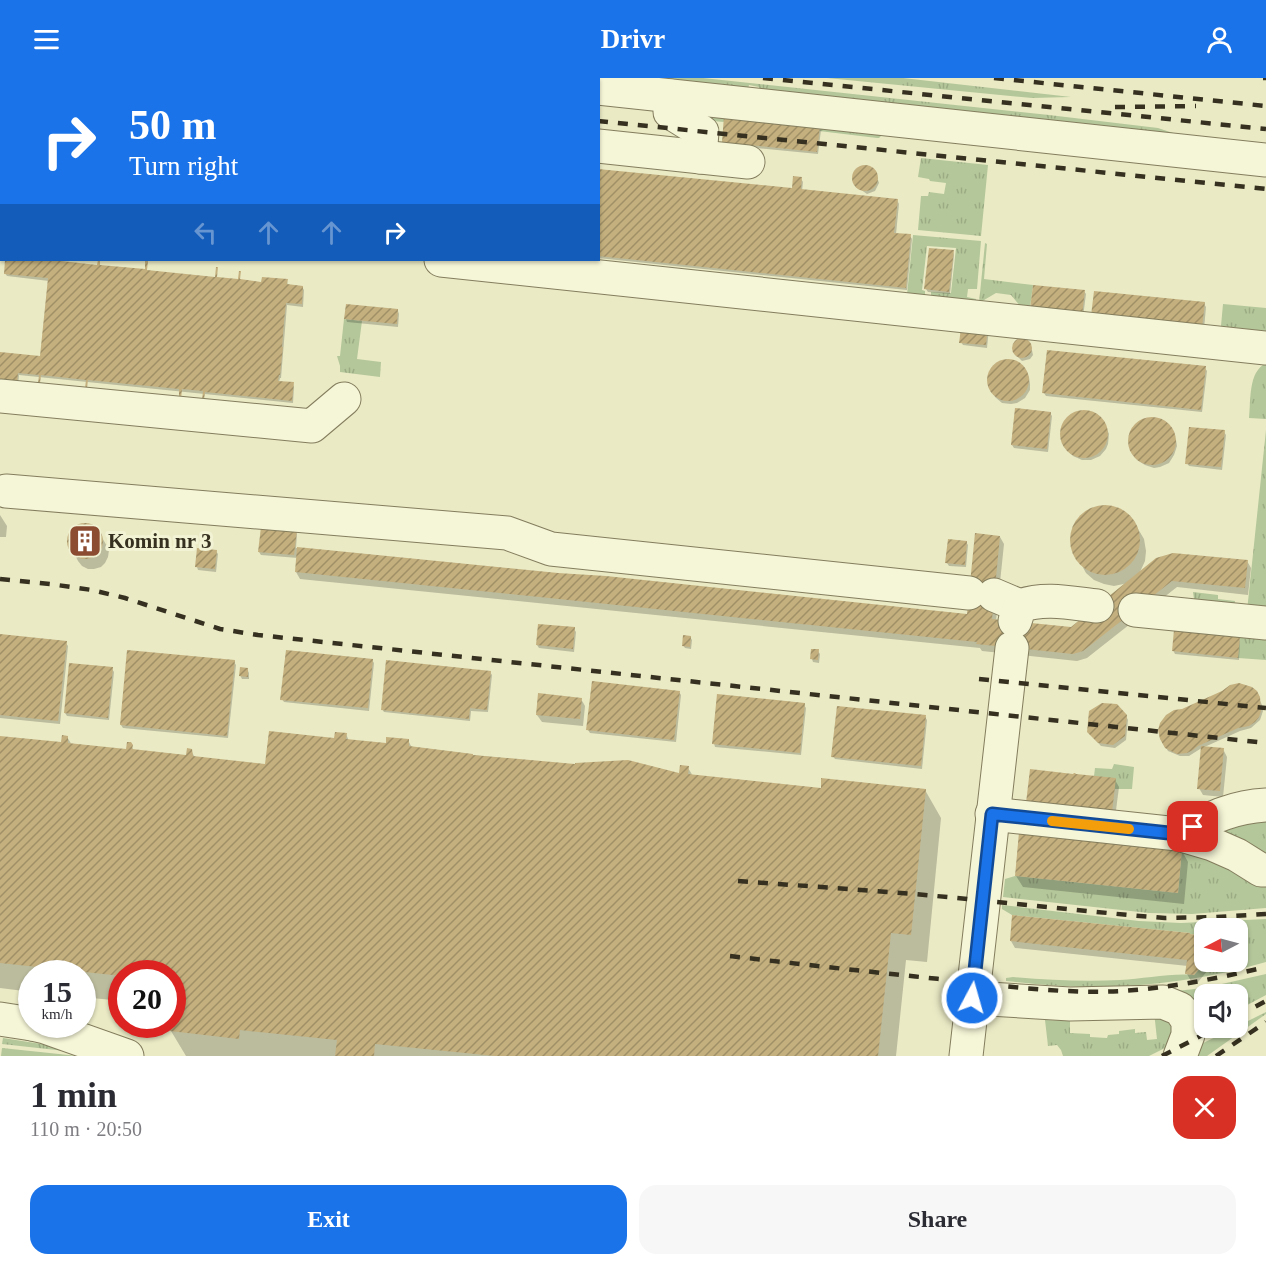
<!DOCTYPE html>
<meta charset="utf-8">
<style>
:root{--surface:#fff;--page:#f7f7f7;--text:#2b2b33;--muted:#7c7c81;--accent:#1a73e8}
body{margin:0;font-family:"Times New Roman",serif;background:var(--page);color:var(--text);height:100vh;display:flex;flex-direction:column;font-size:22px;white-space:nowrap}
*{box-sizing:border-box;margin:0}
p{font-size:20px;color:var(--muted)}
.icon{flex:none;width:33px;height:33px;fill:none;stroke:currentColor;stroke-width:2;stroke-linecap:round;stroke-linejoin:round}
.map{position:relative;height:978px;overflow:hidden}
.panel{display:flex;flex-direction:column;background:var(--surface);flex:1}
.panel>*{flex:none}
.hud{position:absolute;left:0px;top:0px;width:600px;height:183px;box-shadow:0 2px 4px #0004;background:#1a73e8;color:#fff;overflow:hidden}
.needle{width:39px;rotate:264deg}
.buttons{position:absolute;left:1194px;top:840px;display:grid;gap:12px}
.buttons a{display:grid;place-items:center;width:54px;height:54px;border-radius:12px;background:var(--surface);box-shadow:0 2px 4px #0004;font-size:30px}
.speed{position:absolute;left:18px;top:882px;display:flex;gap:12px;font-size:30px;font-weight:700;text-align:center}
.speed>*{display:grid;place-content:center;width:78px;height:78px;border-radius:50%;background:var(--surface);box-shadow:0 2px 4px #0004;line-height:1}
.speed small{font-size:15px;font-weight:400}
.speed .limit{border:9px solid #d22;background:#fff;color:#111}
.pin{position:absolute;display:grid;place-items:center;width:51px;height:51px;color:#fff;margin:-26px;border-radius:12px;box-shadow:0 3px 9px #0006}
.me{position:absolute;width:66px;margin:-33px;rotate:6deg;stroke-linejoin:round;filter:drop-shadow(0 0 4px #0008)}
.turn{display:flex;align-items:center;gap:21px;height:126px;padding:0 30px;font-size:27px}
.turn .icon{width:78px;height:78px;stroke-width:2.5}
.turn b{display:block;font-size:42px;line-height:51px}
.lanes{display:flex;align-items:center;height:57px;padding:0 30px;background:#0003;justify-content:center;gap:30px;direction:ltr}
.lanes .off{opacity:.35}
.round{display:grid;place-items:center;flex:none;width:63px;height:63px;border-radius:18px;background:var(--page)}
.head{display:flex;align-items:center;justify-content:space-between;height:102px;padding:0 30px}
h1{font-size:36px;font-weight:600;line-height:45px}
.cta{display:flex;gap:12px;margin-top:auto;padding:12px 30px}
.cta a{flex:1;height:69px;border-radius:18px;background:var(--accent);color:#fff;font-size:24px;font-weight:600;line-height:69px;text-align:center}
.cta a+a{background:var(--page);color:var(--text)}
header{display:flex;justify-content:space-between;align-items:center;height:78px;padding:0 30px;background:var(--accent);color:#fff;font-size:27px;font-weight:600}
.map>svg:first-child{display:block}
.grass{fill:url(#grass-tufts)}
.shadow{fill:#0003}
.building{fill:url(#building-hatch)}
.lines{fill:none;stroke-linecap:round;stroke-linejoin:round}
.minor-casing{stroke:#837d5d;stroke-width:35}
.minor{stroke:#f5f5d7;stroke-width:33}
.rail{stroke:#35301f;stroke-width:4.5;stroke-dasharray:10 10;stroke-linecap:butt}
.route-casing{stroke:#114b97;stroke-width:15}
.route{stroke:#1a73e8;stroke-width:10}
.slow{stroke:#f59e0b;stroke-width:10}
.labels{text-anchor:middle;stroke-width:6;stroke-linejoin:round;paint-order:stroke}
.poi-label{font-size:21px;font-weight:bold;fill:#35301f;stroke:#f2f2d4;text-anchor:start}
</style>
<header><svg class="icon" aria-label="menu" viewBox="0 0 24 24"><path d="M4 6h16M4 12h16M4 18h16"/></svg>Drivr<svg class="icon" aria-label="person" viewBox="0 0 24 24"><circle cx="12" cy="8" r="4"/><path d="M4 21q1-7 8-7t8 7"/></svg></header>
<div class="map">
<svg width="1266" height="978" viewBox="0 0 1266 978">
<defs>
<pattern id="grass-tufts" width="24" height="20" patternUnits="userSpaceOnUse" patternTransform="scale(1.5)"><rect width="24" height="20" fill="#b4c79a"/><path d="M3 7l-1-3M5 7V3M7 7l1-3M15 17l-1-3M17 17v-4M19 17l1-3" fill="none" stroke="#9bab84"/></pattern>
<pattern id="building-hatch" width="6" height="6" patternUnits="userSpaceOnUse" patternTransform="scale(1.5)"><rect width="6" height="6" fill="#c4b07e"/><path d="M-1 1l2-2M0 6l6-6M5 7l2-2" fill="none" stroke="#a09067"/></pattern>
</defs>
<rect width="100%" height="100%" fill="#eaeac5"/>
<!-- grass -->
<g class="grass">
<path d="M 638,0 L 703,0 L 1049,37 L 1158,50 L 1182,58 L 759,14 L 759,9 L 749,7 L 748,11 Z"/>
<path d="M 827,0 L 903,0 L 1071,19 L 1032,20 Z"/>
<path d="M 686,31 L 883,56 L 879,60 L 877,60 L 819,53 L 820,48 L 724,44 L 701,42 Z"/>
<path d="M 921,80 L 988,87 L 981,158 L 918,152 L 921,118 L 928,118 L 929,114 L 944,116 L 946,105 L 930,103 L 929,101 L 918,99 Z"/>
<path d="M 913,157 L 981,163 L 977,211 L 968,211 L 967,219 L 976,221 L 976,225 L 931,220 L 931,214 L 951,215 L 956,170 L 927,168 L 922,212 L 925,213 L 925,219 L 907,217 Z"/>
<path d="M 985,165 L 987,166 L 984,201 L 1033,207 L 1030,230 L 1021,229 L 1011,217 L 996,215 L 979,225 Z"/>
<path d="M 1223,226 L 1266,230 L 1266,253 L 1221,248 Z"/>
<path d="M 344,241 L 362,243 L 357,281 L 381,284 L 380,299 L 340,294 L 340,288 L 337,278 L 340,278 Z"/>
<path d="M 1266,285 L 1266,341 L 1249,340 C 1251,322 1248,294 1266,285 Z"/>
<path d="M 1266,352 L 1266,535 L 1247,533 Z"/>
<path d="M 1193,514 L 1218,517 L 1218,521 L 1235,523 L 1234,531 L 1199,525 L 1194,521 Z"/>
<path d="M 1240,559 L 1266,561 L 1266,582 L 1238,580 Z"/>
<path d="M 1114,686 L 1134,689 L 1132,711 L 1114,711 L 1094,698 L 1095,690 L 1112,691 Z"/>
<path d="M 1266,741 L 1266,777 L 1219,753 Z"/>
<path d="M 1182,771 L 1266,806 L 1266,830 L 1192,836 L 1149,835 L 1003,819 L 1005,801 L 1015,798 L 1178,815 Z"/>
<path d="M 1002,827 L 1139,843 L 1181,845 L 1266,841 L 1266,884 C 1210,900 1152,909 1093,909 C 1064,909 1035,906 1006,903 L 1006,900 L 1013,899 C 1049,902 1084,904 1120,902 C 1143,901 1171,895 1194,897 L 1206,884 L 1238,884 L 1238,850 L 1204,850 L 1204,858 L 1190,856 L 1190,855 L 1012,837 L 1002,831 Z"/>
<path d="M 1266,896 L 1266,917 L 1238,932 L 1238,916 L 1204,916 L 1204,949 L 1167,914 L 1204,910 Z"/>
<path d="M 1154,934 L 1171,941 L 1177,964 L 1149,978 L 1063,978 L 1061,972 L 1057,967 L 1048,968 L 1045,942 L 1070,943 L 1070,955 L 1090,956 L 1090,959 L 1107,960 L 1108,957 L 1119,956 L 1119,953 L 1135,951 L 1135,955 L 1146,954 L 1147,962 L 1157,961 Z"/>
<path d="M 1266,934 L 1266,936 L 1207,978 L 1192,978 L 1197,968 L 1234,950 L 1238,950 L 1238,948 Z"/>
<path d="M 3,960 L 86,973 L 74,974 L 2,966 Z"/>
<path d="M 2,970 L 78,978 L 1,978 Z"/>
</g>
<!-- shadow -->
<g class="shadow">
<path d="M 819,49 L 821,52 L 818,76 L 725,67 L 723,64 Z"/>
<path d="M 867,89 L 875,93 L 879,105 L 875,113 L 867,116 L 857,109 L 854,98 L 858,91 Z"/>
<path d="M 598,92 L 793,112 L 801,101 L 803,104 L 802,113 L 897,122 L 899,126 L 896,156 L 910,158 L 912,161 L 907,212 L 598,180 Z"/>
<path d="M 953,174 L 954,177 L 950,216 L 928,214 L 926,211 Z"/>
<path d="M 7,182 L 31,182 L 263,205 L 287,203 L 288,208 L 302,209 L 304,212 L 303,229 L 287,227 L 281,300 L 280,300 L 279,304 L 293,306 L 294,309 L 293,325 L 19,297 L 18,308 L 0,276 L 41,280 L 49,203 L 7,198 L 5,195 Z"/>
<path d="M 1034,208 L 1084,213 L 1086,216 L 1083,239 Z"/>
<path d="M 1204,226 L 1206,229 L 1204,251 L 1094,240 Z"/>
<path d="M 398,233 L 399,236 L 398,249 L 347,244 L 346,241 Z"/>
<path d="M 989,250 L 987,270 L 963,267 L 961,264 Z"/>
<path d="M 1019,261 L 1024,261 L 1029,265 L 1031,268 L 1033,277 L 1030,281 L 1022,283 L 1015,276 L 1013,268 Z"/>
<path d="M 1007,282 L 1016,284 L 1021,288 L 1029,299 L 1030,306 L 1030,312 L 1025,320 L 1017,325 L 1011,326 L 1002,325 L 995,319 L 988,307 L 988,300 L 993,289 L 1001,284 Z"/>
<path d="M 1205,290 L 1207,293 L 1202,334 L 1046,318 L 1044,315 Z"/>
<path d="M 1081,334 L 1090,335 L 1098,339 L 1105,346 L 1109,356 L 1108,366 L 1106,371 L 1100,378 L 1091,382 L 1082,382 L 1073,378 L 1069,374 L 1063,361 L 1062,353 L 1065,344 L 1072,338 Z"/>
<path d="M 1050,335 L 1052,338 L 1048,374 L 1014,370 L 1012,367 Z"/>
<path d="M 1154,341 L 1163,343 L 1170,350 L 1176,362 L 1177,368 L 1174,377 L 1169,385 L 1160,389 L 1154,390 L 1145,387 L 1137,382 L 1131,372 L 1130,364 L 1131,355 L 1137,347 L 1144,342 Z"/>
<path d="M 1224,354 L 1226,357 L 1222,392 L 1189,388 L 1187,385 Z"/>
<path d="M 1111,428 L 1122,432 L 1131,439 L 1144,461 L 1146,473 L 1145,483 L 1139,496 L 1247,483 L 1251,490 L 1248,517 L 1177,509 L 1087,580 L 1077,583 L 982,573 L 980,570 L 300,501 L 296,494 L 298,480 L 261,477 L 259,474 L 296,453 L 297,456 L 296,470 L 968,537 L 1000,459 L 1004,466 L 996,543 L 1071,551 L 1128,505 L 1114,508 L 1104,506 L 1094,502 L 1086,495 L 1074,473 L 1072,462 L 1074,450 L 1079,440 L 1088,433 L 1099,429 Z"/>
<path d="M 0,437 L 7,448 L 6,459 L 0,459 Z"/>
<path d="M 83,446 L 89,447 L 95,449 L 99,454 L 109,472 L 108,479 L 105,485 L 101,489 L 94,491 L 88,491 L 82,488 L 78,483 L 69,465 L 69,459 L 72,453 L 77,448 Z"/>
<path d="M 966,464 L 968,467 L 966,489 L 949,488 L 947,485 Z"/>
<path d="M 216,473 L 218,476 L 216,494 L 198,492 L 197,489 Z"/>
<path d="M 539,547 L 574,551 L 576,554 L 574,574 L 539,570 L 537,567 Z"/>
<path d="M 0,558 L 66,565 L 68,568 L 60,646 L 0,640 Z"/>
<path d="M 690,559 L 692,562 L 691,571 L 685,570 L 683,567 Z"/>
<path d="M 1239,560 L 1240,563 L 1239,582 L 1175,576 L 1173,572 Z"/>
<path d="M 818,573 L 820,576 L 819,585 L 813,584 L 812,581 Z"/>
<path d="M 372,582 L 374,585 L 369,633 L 284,624 L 282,621 Z"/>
<path d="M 234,584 L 236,587 L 228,660 L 123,650 L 121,647 Z"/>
<path d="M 112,591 L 114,594 L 109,642 L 67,638 L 65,635 Z"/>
<path d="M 247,591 L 249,595 L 249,601 L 242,601 L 240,597 Z"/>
<path d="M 490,594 L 492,597 L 488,634 L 471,633 L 470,643 L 384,634 L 382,631 Z"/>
<path d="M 679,614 L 681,617 L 676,664 L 590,655 L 588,652 Z"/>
<path d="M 1256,614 L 1262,627 L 1263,633 L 1260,642 L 1251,650 L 1240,653 L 1200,671 L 1189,678 L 1180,678 L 1168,673 L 1161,661 Z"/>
<path d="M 581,621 L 585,628 L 583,648 L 542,644 L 537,637 Z"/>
<path d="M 804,627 L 806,630 L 801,677 L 715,669 L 714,665 Z"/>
<path d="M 1126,638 L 1128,642 L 1126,662 L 1115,670 L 1101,668 L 1091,657 Z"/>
<path d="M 925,639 L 927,642 L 922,691 L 835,681 L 833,678 Z"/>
<path d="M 346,656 L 349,663 L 387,667 L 408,662 L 412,670 L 472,677 L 680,697 L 688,690 L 693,698 L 822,712 L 925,712 L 941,740 L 927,884 L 906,882 L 896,978 L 186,978 L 171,953 L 172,896 L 122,896 L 122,923 L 82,919 L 82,896 L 32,896 L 32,914 L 0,910 L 0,659 L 62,666 L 67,659 L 72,667 L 128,673 L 130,665 L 134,673 L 188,679 L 191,672 L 195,680 L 267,687 L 335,662 Z"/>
<path d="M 1223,671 L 1227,679 L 1223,719 L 1203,717 L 1199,710 Z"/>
<path d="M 1031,693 L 1115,702 L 1119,709 L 1115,740 Z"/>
<path d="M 1182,773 L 1188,784 L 1184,826 L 1023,809 L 1016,798 Z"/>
<path d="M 1190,858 L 1204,859 L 1204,884 L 1210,884 L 1209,891 L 1198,904 L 1191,903 L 1187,896 L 1188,888 L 1015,870 L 1011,863 Z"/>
</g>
<!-- building -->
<g class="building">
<path d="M 724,38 L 820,48 L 817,74 L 722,64 Z"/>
<circle cx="865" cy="100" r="13"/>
<path d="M 598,91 L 792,110 L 793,98 L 802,99 L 801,111 L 898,121 L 894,155 L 911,156 L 906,210 L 598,178 Z"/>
<path d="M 929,170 L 954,172 L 949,214 L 924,211 Z"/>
<path d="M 5,182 L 53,182 L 97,187 L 98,182 L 100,182 L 100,187 L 145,191 L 145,183 L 148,183 L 147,192 L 215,199 L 216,189 L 218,189 L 217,199 L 238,201 L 239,193 L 241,193 L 240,201 L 261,204 L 262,199 L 288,201 L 287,206 L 303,208 L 302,226 L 286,225 L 284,243 L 282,269 L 283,269 L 280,297 L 279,297 L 278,303 L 294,304 L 292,323 L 205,314 L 204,322 L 202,322 L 203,313 L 182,311 L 181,321 L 179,321 L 179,311 L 88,302 L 87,310 L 85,310 L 86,302 L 41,297 L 40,305 L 38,305 L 39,297 L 18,295 L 17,305 L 0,303 L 0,274 L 40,278 L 48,200 L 4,196 Z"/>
<path d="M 1033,207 L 1085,212 L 1082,237 L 1030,231 Z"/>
<path d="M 1094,213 L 1205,224 L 1202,249 L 1091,238 Z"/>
<path d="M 346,226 L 398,231 L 397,246 L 344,241 Z"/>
<path d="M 962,243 L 988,246 L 986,267 L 959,265 Z"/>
<circle cx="1022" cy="270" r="10"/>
<path d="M 1047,272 L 1206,288 L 1201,332 L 1042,315 Z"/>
<circle cx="1008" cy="302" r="21"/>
<path d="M 1015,330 L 1051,334 L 1047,371 L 1011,367 Z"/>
<circle cx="1084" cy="356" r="24"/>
<circle cx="1152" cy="363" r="24"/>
<path d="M 1189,349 L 1225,352 L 1221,389 L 1185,386 Z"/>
<circle cx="1105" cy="462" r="35"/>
<circle cx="85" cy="463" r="18"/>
<path d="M 261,449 L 297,452 L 294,477 L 258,474 Z"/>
<path d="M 975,455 L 1000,458 L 992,541 L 1071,549 L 1156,480 L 1173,475 L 1248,482 L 1245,510 L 1172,503 L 1083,573 L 1073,576 L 976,566 L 977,564 L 295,494 L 297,469 L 558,495 L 606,498 L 967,536 Z"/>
<path d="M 948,461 L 967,463 L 965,487 L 945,485 Z"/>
<path d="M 197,470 L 217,472 L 215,491 L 195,489 Z"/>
<path d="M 538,546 L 575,549 L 573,571 L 536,567 Z"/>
<path d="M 1174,552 L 1240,559 L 1238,580 L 1172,573 Z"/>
<path d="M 0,556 L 67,563 L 58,643 L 0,637 Z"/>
<path d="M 683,557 L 691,558 L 690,569 L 682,568 Z"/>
<path d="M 811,571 L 819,571 L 818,582 L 810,581 Z"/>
<path d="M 127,572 L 235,582 L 227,658 L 120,647 Z"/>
<path d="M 286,572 L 373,581 L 368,630 L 280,622 Z"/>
<path d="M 386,582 L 491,593 L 487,632 L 470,630 L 469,641 L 381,632 Z"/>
<path d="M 69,585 L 113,589 L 108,640 L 64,635 Z"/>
<path d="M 240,589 L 248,590 L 248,599 L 239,598 Z"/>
<path d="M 592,603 L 680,613 L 674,662 L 586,652 Z"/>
<path d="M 1239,605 L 1252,609 L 1257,613 L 1260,619 L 1261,633 L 1259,639 L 1255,644 L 1249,648 L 1238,650 L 1198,668 L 1193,672 L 1187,675 L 1177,676 L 1165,670 L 1160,661 L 1158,652 L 1160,645 L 1166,637 L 1174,632 L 1182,631 L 1222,613 L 1230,607 Z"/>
<path d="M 538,615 L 582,620 L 580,641 L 536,637 Z"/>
<path d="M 717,616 L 805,625 L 800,675 L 712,666 Z"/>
<path d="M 1102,625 L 1117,626 L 1127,637 L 1125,658 L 1113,667 L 1098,665 L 1087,654 L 1089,633 Z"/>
<path d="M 837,628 L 926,637 L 921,688 L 831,679 Z"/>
<path d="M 269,653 L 334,660 L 335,654 L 347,655 L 346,661 L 386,665 L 386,659 L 409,661 L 409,668 L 473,676 L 473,677 L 575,686 L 575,685 L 628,682 L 679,695 L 680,687 L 689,688 L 688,696 L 821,710 L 821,700 L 926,711 L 911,857 L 891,855 L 878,978 L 495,978 L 375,966 L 374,978 L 335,978 L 337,962 L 240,952 L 239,961 L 170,953 L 171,946 L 172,946 L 172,930 L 176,903 L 172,903 L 172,896 L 122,896 L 122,898 L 0,885 L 0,658 L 61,664 L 62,657 L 68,658 L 68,665 L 126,671 L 127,664 L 131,664 L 133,667 L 132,671 L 186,677 L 187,670 L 192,671 L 193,678 L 265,686 Z"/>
<path d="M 1201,668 L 1224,670 L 1220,713 L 1197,711 Z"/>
<path d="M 1030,691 L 1073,696 L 1074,695 L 1075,695 L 1076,696 L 1116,700 L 1112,734 L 1026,725 Z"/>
<path d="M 1019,754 L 1182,771 L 1178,815 L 1015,798 Z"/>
<path d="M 1012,837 L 1190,855 L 1190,856 L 1204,858 L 1204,885 L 1194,897 L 1185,896 L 1187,882 L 1010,863 Z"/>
</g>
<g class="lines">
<defs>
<g id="minor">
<path d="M 501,0 L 515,2"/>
<path d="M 85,2 L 85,0"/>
<path d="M 598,10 L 1266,82"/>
<path d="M 670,18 L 670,34 L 702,54 L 700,79"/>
<path d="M 598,68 L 748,84"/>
<path d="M 0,78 L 2,78"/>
<path d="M 441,182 L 1266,270"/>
<path d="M 0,318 L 312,348 L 344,321"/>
<path d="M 6,413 L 507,455 L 551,471 L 969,515"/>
<path d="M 994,517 L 1020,528"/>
<path d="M 1135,532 L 1266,545"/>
<path d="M 1015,543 L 1020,528 C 1044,519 1071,525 1097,528"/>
<path d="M 992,736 L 1178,756 L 1212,766 L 1237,777 L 1261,792 L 1266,792"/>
<path d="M 1178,756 C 1209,741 1231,729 1266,727"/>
<path d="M 972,920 L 1070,926 L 1163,924 L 1180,931 L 1188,943 L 1188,957 L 1180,978"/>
<path d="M 0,941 L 32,946"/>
<path d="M 32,946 L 45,949 L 127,978"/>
<path d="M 966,978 L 1012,570"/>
</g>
</defs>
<!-- minor casing -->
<use href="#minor" class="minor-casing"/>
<!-- minor -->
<use href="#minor" class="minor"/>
<!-- rail -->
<g class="rail">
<path d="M 189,0 L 203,2"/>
<path d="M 763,0 L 1266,51"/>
<path d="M 994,0 L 1266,28"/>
<path d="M 1263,0 L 1266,0"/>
<path d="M 1115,29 L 1196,28"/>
<path d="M 598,43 L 1266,111"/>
<path d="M 0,501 L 50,506 L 92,512 L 125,520 L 220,551 L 258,557 L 1266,665"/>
<path d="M 979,601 L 1266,630"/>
<path d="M 738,803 L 916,816 L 1128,837 L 1165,840 L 1216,839 L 1266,836"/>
<path d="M 730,878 C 806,887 882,895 958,903 C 1012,909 1067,916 1122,913 C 1170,910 1219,900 1266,889"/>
<path d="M 1238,938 L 1266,923"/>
<path d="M 1162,978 L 1216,950"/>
<path d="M 1216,978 L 1266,944"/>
</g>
</g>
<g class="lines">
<defs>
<path id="route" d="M 972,920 L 992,736 L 1178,756 L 1193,749"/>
</defs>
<!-- route casing -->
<use href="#route" class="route-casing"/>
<!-- route -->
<use href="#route" class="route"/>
<!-- slow -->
<path class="slow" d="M 1052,743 L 1129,751"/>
</g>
<!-- icons -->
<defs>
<symbol id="building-square" viewBox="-11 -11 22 22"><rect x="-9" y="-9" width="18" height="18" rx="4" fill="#8c4c32" stroke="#f2f2d4"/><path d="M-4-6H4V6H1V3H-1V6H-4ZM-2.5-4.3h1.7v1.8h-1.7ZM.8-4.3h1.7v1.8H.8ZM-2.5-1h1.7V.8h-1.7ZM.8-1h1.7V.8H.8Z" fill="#fff"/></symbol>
</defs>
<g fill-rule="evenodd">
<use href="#building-square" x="66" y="444" width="38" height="38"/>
</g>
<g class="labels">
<!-- poi labels -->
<g class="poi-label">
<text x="108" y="470">Komin nr 3</text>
</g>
</g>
</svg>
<div class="buttons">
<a><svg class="needle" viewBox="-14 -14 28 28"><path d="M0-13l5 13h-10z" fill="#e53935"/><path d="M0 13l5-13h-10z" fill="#7c7c81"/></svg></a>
<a><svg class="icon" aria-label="sound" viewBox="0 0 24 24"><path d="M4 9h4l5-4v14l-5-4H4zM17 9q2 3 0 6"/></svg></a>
</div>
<div class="speed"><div>15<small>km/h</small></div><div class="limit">20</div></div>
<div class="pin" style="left:1193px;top:749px;background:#d93025"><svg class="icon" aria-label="arrive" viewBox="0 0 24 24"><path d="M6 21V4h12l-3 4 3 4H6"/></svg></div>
<svg class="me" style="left:972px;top:920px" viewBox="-20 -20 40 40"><circle r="17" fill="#1a73e8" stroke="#fff" stroke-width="3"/><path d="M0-11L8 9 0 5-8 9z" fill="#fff"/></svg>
<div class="hud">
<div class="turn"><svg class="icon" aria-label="right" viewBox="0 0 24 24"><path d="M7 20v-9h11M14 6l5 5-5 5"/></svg><div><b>50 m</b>Turn right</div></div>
<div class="lanes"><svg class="icon off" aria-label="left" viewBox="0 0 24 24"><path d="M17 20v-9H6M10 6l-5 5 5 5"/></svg><svg class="icon off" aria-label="ahead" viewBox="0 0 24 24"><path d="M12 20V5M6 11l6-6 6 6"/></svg><svg class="icon off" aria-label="ahead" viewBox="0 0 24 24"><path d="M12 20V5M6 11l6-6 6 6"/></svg><svg class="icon" aria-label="right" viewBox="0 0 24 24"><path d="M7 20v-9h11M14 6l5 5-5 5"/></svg></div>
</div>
</div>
<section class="panel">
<div class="head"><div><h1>1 min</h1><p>110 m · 20:50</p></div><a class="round" style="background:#d93025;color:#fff"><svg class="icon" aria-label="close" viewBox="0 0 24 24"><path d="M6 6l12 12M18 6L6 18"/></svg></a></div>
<div class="cta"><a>Exit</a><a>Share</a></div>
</section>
